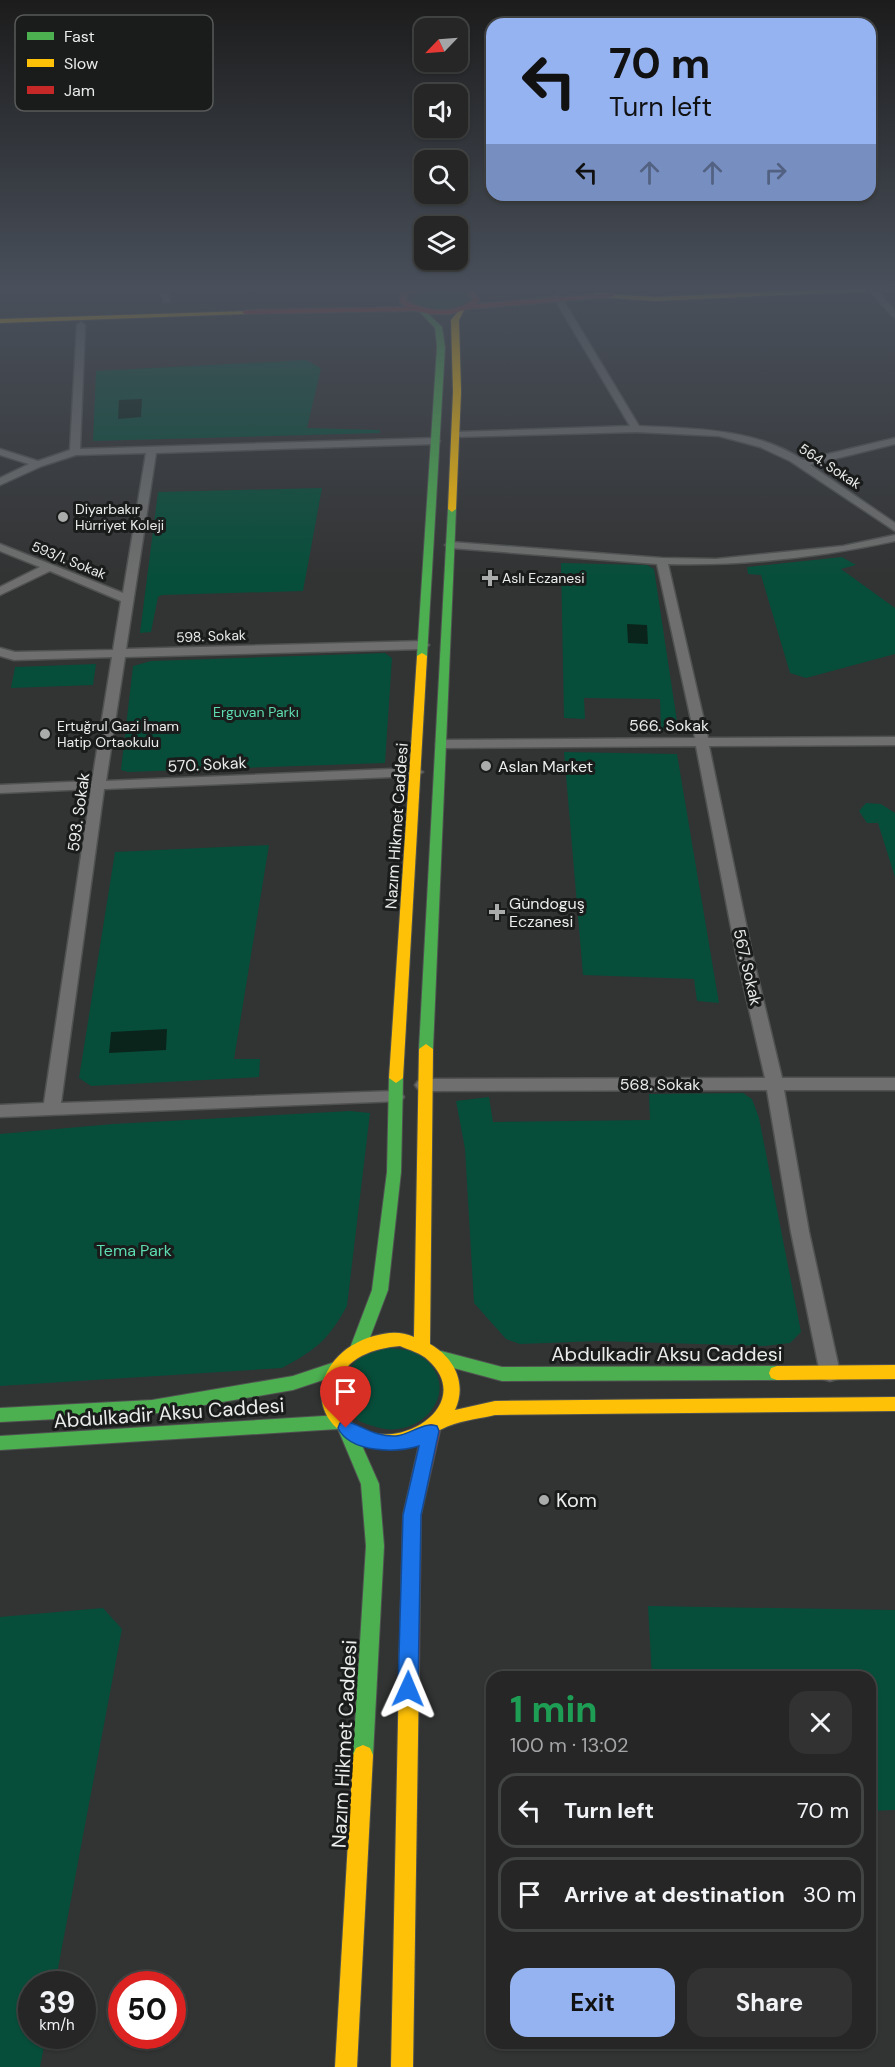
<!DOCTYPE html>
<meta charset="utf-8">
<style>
:root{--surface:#262626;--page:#323232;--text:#f1f3f6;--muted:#a4a5a7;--line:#424343;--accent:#95b2f1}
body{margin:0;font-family:"DM Sans",sans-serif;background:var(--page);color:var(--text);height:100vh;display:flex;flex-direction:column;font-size:22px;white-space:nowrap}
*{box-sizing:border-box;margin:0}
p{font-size:20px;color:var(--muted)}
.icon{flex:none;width:33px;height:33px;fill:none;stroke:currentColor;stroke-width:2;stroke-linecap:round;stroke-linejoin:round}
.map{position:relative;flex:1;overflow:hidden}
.side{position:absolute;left:486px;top:1671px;width:390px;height:378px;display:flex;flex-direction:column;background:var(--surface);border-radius:18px;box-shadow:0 2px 4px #0004,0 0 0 2px var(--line)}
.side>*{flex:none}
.top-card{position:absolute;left:486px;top:18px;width:390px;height:183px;border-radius:18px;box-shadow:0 2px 4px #0004,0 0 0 2px var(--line);background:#95b2f1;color:#111;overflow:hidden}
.needle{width:39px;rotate:245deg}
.controls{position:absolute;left:414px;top:18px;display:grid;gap:12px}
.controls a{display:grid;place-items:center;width:54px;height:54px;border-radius:12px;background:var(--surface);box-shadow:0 2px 4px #0004,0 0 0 2px var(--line);font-size:30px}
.speed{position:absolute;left:18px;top:1971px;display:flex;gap:12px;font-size:30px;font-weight:700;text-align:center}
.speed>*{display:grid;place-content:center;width:78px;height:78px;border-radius:50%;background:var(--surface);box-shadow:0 2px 4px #0004,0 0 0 2px var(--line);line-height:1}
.speed small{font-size:15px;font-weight:400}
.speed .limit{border:9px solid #d22;background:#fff;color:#111}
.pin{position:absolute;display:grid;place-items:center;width:51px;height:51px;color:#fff;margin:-62px -26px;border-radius:50% 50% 50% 0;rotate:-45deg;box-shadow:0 0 6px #0007}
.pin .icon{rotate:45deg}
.me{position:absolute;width:66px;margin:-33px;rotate:1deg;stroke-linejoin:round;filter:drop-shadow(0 0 4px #0008)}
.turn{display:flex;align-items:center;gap:21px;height:126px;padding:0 24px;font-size:27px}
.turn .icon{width:78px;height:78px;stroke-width:2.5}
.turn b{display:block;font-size:42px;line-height:51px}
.lanes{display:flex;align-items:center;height:57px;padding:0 24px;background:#0003;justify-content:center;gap:30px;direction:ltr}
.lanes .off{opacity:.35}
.round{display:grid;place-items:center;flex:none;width:63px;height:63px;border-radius:18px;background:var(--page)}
.headline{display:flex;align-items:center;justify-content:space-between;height:102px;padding:0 24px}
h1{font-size:36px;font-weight:700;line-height:45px;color:#1e9e55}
.action{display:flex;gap:12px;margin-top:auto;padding:12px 24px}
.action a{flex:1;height:69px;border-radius:18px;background:var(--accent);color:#111;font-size:24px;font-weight:700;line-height:69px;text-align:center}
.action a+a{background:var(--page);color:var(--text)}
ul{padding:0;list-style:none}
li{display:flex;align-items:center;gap:18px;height:75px;margin:0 12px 9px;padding:0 12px;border:3px solid var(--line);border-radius:18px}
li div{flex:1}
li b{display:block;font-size:22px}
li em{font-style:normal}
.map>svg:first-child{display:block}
.green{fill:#074e3a}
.water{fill:#0a241b}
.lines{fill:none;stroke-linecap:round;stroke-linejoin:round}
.street-casing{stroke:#505251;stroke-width:3}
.fast-casing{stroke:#505251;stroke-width:2}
.slow-casing{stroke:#505251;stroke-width:2}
.jam-casing{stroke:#505251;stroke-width:2}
.street{fill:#6e6f6e;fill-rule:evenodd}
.fast{fill:#4caf50;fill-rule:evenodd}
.slow{fill:#ffc107;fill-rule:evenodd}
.jam{fill:#c62828;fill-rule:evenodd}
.route{fill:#1a73e8;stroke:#114b97;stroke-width:1.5}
.poi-dot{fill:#aaabab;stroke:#1a1b1b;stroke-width:2}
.labels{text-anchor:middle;stroke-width:6;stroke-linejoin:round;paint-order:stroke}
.far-street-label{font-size:14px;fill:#eaeceb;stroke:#1a1b1b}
.far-poi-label{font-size:14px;fill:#eaeceb;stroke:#1a1b1b;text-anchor:start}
.far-park-label{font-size:14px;fill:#5eddb0;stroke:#1a1b1b}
.street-label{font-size:16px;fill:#eaeceb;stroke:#1a1b1b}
.poi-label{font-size:16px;fill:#eaeceb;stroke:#1a1b1b;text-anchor:start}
.park-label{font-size:16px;fill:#5eddb0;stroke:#1a1b1b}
.near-street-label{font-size:20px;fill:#eaeceb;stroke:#1a1b1b}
.near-poi-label{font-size:20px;fill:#eaeceb;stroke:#1a1b1b;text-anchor:start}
.key{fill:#1a1b1b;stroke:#585a59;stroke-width:1.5}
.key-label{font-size:16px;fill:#eaeceb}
</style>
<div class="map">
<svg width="895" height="2067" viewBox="0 0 895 2067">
<rect width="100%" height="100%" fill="#323333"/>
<!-- green -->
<g class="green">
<path d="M 438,289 L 462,293 L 468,299 C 457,312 426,311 413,300 L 416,294 Z"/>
<path d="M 306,360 L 321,368 L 307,428 L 380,430 L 380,433 L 93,441 L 96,371 Z"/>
<path d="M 322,488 L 303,591 L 162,595 L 158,597 L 151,632 L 140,633 L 158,492 Z"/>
<path d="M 842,557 L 856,565 L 841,569 L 895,608 L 895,654 L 806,678 L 790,673 L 761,575 L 748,574 L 747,567 Z"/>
<path d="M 561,563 L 647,565 L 654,569 L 678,728 L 661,730 L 660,699 L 584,698 L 585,719 L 564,718 Z"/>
<path d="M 385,653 L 392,658 L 385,763 L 128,772 L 121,770 L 133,666 L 151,661 Z"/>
<path d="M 96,664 L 93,685 L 11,688 L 15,667 Z"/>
<path d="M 564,752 L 677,754 L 719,1003 L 697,1001 L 694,979 L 583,975 Z"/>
<path d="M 866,803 L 881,804 L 895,813 L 895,877 L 878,823 L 867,823 L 859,811 Z"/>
<path d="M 269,845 L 234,1059 L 260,1059 L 259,1077 L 91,1086 L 79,1078 L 115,852 Z"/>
<path d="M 743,1093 L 752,1099 L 759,1118 L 801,1332 L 790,1343 L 765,1346 L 599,1341 L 520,1344 L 506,1339 L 474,1303 L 465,1149 L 456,1101 L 489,1097 L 493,1122 L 650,1120 L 649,1094 Z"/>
<path d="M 350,1111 L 370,1113 L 347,1306 C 328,1340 317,1349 282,1368 L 0,1386 L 0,1134 L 113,1124 Z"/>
<path d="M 387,1348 C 396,1349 411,1349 418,1354 C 468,1386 422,1444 373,1426 C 366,1424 359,1422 353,1416 C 338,1399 340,1377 357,1360 C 364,1354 378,1351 387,1348 Z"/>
<path d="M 648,1606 L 895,1610 L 895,1810 L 870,1811 L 870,1677 L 652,1677 Z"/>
<path d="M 103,1608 L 122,1629 L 55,1984 L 32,1984 L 32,2036 L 46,2036 L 40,2067 L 0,2067 L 0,1617 Z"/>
</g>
<!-- water -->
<g class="water">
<path d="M 142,399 L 141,417 L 118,419 L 119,400 Z"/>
<path d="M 627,624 L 647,625 L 648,644 L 628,643 Z"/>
<path d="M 167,1029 L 166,1050 L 109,1053 L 111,1032 Z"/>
</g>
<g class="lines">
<defs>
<g id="street">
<path d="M 159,287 L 167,287 L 170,302 L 164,302 Z"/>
<path d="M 866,287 L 875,287 L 895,311 L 895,319 Z"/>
<path d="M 558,295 L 562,298 L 639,426 C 695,429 755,428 803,460 L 895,438 L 895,444 L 810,465 L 895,523 L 895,531 L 790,461 L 760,447 L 719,436 L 636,432 L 453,437 L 453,433 L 456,432 L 630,426 L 554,298 Z"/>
<path d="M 81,322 L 85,325 L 80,449 L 435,438 L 440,441 L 435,444 L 156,453 L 126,649 L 423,641 L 429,645 L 423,649 L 125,657 L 106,781 L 416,768 L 423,772 L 416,776 L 104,789 L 61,1103 L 395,1091 L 401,1093 L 404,1097 L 401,1101 L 0,1117 L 0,1105 L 44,1103 L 91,789 L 0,793 L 0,785 L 92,781 L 112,657 L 14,660 L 0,656 L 0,648 L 15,652 L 113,650 L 121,601 L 50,571 L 0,595 L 0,587 L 40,567 L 0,551 L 0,544 L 123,593 L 146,453 L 76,455 L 42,466 L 0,485 L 0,478 L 29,464 L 0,455 L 0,449 L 38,461 L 70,450 L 77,325 Z"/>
<path d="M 895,535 L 895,541 C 821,557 744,566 668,564 L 708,738 L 895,737 L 895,745 L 709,746 L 752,953 L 782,1078 L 895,1078 L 895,1090 L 784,1090 L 809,1232 L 840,1373 L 837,1379 L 830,1381 L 823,1379 L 820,1373 L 791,1232 L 767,1090 L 424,1091 L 418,1089 L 415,1085 L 418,1081 L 424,1079 L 765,1078 L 736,953 L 696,746 L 443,748 L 436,744 L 443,740 L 695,738 L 657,564 L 451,548 L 445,545 L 451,542 L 662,558 L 716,559 L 843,546 Z"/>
</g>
<g id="fast">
<path d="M 419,309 L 423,309 L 442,327 L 445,347 L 427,656 L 422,659 L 417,656 L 437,347 L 435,328 L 419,311 Z"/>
<path d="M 452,506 L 456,509 L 433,1049 L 426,1054 L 419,1049 L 448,509 Z"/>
<path d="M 396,1073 L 403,1078 L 401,1172 L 388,1290 L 366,1348 L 364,1353 L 358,1355 L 352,1353 L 350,1348 L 372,1290 L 387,1172 L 389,1078 Z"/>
<path d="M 441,1351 L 502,1367 L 777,1366 L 783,1368 L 785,1373 L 783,1378 L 777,1380 L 502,1381 L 435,1363 L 433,1358 L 435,1353 Z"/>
<path d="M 335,1362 L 341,1364 L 343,1369 L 341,1374 L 293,1390 L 152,1414 L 0,1422 L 0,1408 L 152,1400 L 293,1376 Z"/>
<path d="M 340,1415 L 352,1423 L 379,1484 L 384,1546 L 373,1755 L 370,1762 L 363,1765 L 356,1762 L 353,1755 L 366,1546 L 361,1484 L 338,1429 L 0,1450 L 0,1436 Z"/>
</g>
<g id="slow">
<path d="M 452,287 L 459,287 L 456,289 Z"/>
<path d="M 866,287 L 895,287 L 895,290 L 655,301 L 596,297 L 593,295 L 596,293 L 655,297 Z"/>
<path d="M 461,308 L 464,310 L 459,320 L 461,392 L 456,509 L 452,512 L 448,509 L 453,392 L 451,320 Z"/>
<path d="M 247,311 L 245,314 L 0,323 L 0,319 Z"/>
<path d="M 422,653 L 427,656 L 403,1078 L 396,1083 L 389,1078 L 417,656 Z"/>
<path d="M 426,1044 L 433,1049 L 430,1344 C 455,1358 467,1384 455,1410 L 495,1401 L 895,1397 L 895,1411 L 495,1415 C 478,1419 457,1421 442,1429 C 436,1431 432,1437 427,1439 C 420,1443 409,1447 401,1449 C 387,1451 374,1447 361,1442 C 299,1420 315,1352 374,1336 C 389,1332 400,1331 414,1337 L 419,1049 ZM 400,1346 C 409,1350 421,1353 428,1360 C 483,1410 377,1467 343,1412 C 339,1404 338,1393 339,1385 C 343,1357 376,1348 400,1346 Z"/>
<path d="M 895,1365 L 895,1379 L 777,1380 L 771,1378 L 769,1373 L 771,1368 L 777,1366 Z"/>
<path d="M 409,1663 L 416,1665 L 419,1672 L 413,2067 L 391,2067 L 399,1672 L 402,1665 Z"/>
<path d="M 363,1745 L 370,1748 L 373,1755 L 357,2067 L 335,2067 L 353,1755 L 356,1748 Z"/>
</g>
<g id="jam">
<path d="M 417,287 L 427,287 L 407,295 L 406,301 C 428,312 453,315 473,300 L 469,293 L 451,287 L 473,291 L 480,300 L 475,304 L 612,293 L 615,295 L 612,297 L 468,309 L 450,314 L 430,314 L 416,311 L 245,314 L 242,312 L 245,310 L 407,307 L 399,302 L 401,294 Z"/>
<path d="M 431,1424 L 437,1426 L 440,1431 L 421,1515 L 419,1672 L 416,1679 L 409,1681 L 402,1679 L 399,1672 L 403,1515 L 422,1431 L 425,1426 Z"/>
</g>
</defs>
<!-- street casing -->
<use href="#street" class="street-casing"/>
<!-- fast casing -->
<use href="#fast" class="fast-casing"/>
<!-- slow casing -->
<use href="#slow" class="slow-casing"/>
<!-- jam casing -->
<use href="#jam" class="jam-casing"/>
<!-- street -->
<use href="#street" class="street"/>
<!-- fast -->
<use href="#fast" class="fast"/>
<!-- slow -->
<use href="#slow" class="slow"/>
<!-- jam -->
<use href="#jam" class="jam"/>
</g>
<!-- sky -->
<linearGradient id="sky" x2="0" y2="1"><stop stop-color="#1c1c1c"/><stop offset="0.5" stop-color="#49505b"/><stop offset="1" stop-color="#49505b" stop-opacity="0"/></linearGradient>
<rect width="895" height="577" fill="url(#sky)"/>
<!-- route -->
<path class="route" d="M 346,1421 C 364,1427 376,1437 396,1436 C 410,1435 424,1421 437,1426 L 439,1431 L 421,1515 L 418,1689 L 415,1696 L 408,1699 L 401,1696 L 398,1689 L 403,1515 L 419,1446 C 396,1453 350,1453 338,1428 L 340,1423 Z"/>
<!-- markers -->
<g class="poi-dot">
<circle cx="63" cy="517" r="6"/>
<path d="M487 569h6v6h6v6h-6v6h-6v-6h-6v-6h6z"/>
<circle cx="45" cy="734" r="6"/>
<circle cx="486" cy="766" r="6"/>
<path d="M494 903h6v6h6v6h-6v6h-6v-6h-6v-6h6z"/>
<circle cx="544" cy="1500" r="6"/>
</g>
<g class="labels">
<!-- far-street labels -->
<g class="far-street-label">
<text transform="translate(830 466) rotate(33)" y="5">564. Sokak</text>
<text transform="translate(69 560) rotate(22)" y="5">593/1. Sokak</text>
<text transform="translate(211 636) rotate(-2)" y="5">598. Sokak</text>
</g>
<!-- far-poi labels -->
<g class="far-poi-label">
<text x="75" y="514">Diyarbakır<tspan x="75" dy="16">Hürriyet Koleji</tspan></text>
<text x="502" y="583">Aslı Eczanesi</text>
<text x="57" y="731">Ertuğrul Gazi İmam<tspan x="57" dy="16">Hatip Ortaokulu</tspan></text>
</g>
<!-- far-park labels -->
<g class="far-park-label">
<text x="256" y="717">Erguvan Parkı</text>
</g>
<!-- street labels -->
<g class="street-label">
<text x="669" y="731">566. Sokak</text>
<text transform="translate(207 764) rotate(-3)" y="6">570. Sokak</text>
<text transform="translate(78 812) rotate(-82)" y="6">593. Sokak</text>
<text transform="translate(396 826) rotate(-86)" y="6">Nazım Hikmet Caddesi</text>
<text transform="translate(748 967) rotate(77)" y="6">567. Sokak</text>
<text x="660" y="1090">568. Sokak</text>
</g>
<!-- poi labels -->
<g class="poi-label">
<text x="498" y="772">Aslan Market</text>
<text x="509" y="909">Gündoguş<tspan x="509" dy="18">Eczanesi</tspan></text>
</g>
<!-- park labels -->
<g class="park-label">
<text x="134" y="1256">Tema Park</text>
</g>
<!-- near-street labels -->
<g class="near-street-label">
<text x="667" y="1361">Abdulkadir Aksu Caddesi</text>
<text transform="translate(169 1413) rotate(-4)" y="7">Abdulkadir Aksu Caddesi</text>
<text transform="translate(344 1744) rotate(-87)" y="7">Nazım Hikmet Caddesi</text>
</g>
<!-- near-poi labels -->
<g class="near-poi-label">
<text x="556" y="1507">Kom</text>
</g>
</g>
<!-- legend -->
<rect x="15" y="15" width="198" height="96" rx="9" class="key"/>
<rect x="27" y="32" width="27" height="8" fill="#4caf50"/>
<rect x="27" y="59" width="27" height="8" fill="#ffc107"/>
<rect x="27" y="86" width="27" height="8" fill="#c62828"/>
<g class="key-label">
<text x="64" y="42">Fast</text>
<text x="64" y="69">Slow</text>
<text x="64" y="96">Jam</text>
</g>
</svg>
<div class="controls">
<a><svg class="needle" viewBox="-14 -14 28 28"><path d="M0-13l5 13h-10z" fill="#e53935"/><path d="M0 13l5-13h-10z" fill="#a4a5a7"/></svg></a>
<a><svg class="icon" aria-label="sound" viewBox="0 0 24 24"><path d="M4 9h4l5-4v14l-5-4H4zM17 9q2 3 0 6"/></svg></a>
<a><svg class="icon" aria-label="search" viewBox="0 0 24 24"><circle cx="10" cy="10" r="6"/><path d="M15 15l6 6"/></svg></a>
<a><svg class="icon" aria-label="layers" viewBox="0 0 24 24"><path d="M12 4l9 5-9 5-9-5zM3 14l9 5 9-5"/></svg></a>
</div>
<div class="speed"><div>39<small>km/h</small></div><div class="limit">50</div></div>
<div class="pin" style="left:346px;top:1428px;background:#d93025"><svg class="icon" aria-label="arrive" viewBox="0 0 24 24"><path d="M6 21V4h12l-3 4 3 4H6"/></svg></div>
<svg class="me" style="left:408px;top:1689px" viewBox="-20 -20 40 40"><path d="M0-17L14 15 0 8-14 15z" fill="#1a73e8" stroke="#fff" stroke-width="4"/></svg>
<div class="top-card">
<div class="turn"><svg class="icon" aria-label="left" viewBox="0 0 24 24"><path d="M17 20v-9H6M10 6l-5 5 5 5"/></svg><div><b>70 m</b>Turn left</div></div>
<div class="lanes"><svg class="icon" aria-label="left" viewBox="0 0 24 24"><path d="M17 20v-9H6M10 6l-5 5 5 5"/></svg><svg class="icon off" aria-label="ahead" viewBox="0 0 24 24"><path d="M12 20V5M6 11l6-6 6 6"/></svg><svg class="icon off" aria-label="ahead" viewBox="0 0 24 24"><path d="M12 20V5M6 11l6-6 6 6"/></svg><svg class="icon off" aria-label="right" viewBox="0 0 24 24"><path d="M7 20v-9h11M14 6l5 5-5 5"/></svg></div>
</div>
<section class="side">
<div class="headline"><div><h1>1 min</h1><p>100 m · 13:02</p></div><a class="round"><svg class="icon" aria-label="close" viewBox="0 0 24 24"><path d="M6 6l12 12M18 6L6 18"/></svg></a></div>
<ul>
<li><svg class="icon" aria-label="left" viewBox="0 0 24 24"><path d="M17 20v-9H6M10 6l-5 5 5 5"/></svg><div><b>Turn left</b></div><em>70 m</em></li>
<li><svg class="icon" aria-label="arrive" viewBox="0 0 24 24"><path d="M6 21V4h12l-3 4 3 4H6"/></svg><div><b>Arrive at destination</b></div><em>30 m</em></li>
</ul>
<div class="action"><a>Exit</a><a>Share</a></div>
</section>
</div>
